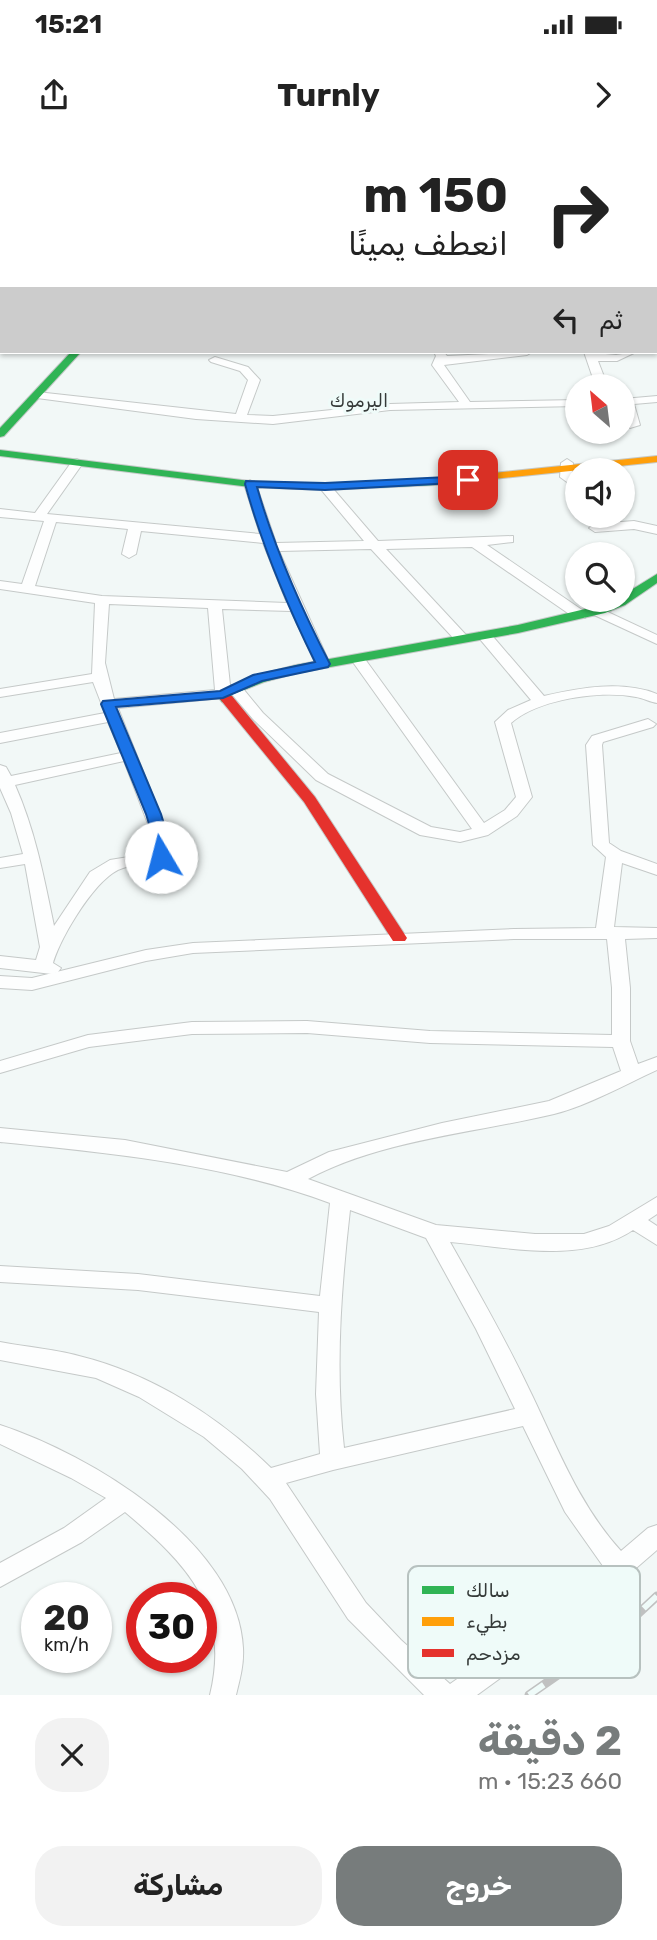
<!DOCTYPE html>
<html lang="ar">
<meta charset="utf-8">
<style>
:root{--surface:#fff;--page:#f2f2f2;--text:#222;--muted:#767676;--accent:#777c7c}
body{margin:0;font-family:Rubik,Vazirmatn,sans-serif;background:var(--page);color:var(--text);direction:rtl;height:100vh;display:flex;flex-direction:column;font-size:26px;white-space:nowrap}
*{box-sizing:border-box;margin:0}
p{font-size:23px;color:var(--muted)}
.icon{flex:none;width:38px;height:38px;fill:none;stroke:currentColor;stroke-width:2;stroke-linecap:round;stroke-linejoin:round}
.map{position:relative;height:1555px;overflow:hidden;direction:ltr}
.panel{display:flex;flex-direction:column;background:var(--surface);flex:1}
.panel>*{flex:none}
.top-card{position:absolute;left:0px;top:0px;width:658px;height:214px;box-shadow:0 2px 5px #0004;direction:rtl;background:#fff;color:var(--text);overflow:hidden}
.needle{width:46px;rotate:332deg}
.tools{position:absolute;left:565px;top:234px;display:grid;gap:14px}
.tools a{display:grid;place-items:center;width:70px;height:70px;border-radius:50%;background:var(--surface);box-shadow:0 2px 5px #0004;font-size:35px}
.speed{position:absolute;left:21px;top:1442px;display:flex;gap:14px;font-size:35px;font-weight:700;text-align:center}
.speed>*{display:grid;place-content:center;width:91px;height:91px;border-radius:50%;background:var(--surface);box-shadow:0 2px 5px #0004;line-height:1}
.speed small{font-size:18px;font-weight:400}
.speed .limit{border:10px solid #d22;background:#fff;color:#111}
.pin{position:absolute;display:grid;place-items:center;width:60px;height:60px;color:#fff;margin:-30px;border-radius:14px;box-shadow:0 4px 10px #0006}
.me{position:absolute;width:77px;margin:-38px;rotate:352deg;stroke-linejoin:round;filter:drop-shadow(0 0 5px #0008)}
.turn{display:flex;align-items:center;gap:24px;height:147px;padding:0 35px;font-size:32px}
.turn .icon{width:91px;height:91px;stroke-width:2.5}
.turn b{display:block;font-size:49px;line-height:60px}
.then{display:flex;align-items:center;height:66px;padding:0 35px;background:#0003;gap:14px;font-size:26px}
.round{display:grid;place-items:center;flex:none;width:74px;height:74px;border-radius:28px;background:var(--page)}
.headline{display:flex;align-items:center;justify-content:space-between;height:119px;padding:0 35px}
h1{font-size:42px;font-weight:700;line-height:52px;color:var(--accent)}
.primary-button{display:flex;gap:14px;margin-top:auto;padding:14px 35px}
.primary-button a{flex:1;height:80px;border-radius:28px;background:var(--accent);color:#fff;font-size:28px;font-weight:700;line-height:80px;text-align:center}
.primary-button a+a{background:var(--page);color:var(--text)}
.status{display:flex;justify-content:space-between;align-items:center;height:49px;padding:0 35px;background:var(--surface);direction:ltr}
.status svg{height:19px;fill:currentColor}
header{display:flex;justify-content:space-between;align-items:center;height:91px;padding:0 35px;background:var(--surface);font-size:32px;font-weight:700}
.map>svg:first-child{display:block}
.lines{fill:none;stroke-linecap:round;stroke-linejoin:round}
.street-casing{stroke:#c5c9c8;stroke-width:2}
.fast-casing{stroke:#c5c9c8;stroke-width:2}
.slow-casing{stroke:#c5c9c8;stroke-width:2}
.jam-casing{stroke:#c5c9c8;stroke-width:2}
.street{fill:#fdfefe;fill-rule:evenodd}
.fast{fill:#30b455;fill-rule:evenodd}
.slow{fill:#ff9f0a;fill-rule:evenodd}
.jam{fill:#e5322d;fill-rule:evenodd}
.rail-casing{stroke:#c0c1c1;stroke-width:9}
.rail{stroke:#effbf9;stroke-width:6;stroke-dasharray:18;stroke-linecap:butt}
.route{fill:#1a73e8;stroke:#114b97;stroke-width:2}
.labels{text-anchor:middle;stroke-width:6;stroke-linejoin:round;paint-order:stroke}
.far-neighbourhood-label{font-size:18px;fill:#353a39;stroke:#effbf9}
.key{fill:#effbf9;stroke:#b7c1bf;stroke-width:2}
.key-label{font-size:19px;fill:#353a39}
</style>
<div class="status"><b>15:21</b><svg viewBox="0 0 49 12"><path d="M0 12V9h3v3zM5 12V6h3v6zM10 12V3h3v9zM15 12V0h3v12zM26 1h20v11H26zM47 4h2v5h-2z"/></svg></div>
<header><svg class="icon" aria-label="forward" viewBox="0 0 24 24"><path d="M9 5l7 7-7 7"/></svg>Turnly<svg class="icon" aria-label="share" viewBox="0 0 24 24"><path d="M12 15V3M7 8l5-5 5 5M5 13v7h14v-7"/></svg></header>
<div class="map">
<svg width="657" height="1555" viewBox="0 0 657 1555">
<rect width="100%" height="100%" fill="#f2f8f7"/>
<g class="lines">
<defs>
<g id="street">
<path d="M 331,0 L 340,0 L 330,2 Z"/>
<path d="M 448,0 L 456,0 L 447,2 Z"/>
<rect x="0" y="14" width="2" height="6"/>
<rect x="656" y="37" width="1" height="6"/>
<rect x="0" y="46" width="2" height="6"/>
<rect x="656" y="58" width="1" height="6"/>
<rect x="656" y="79" width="1" height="6"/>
<rect x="656" y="94" width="1" height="6"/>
<rect x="0" y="152" width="2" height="7"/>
<rect x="656" y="155" width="1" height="6"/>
<path d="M 434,212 L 444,212 L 447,216 L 532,212 L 527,215 L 444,225 L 470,262 L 578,260 L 578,266 L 390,270 L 273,284 L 196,279 L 37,258 L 31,255 L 37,252 L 236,274 L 248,240 L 240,231 L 211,222 L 209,220 L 215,217 L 248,227 L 260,240 L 247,275 L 273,276 L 390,264 L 459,262 L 432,225 L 436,216 Z"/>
<path d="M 584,212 L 616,215 L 636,212 L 617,221 L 598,221 L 608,247 L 596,247 Z"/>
<path d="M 657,256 L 657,262 L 634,264 L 640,285 L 630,288 L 623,259 Z"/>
<path d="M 77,319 L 83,323 L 47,374 L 260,394 L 244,344 L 250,340 L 256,344 L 276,403 L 364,401 L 319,347 L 325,343 L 329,344 L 378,401 L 513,396 L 513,402 L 487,405 L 585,472 L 585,478 L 575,478 L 472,407 L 386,409 L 467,496 L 467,502 L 457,502 L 371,409 L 279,411 L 330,524 L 328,527 L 318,527 L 316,524 L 291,471 L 222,469 L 230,545 L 240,545 L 263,573 L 328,634 L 431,687 L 460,692 L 472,689 L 350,518 L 352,515 L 362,515 L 484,683 L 505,670 L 516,657 L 495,582 L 508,570 L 531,560 L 479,498 L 479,492 L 489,492 L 544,556 C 580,548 621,540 657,554 L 657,563 C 650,562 643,558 636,557 C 601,550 538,559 511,583 L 532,657 L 517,676 L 488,695 L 460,702 L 420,695 L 316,640 L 253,579 L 230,552 L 228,557 L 223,558 L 118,568 L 164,684 L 169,717 C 159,728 136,724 123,728 C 96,736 61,797 53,823 L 61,828 L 58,832 L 52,834 L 0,828 L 0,816 L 36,820 L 40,807 L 25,724 L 0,728 L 0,718 L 23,714 L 11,673 L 0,648 L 0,625 L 6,627 L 11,636 L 121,613 L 108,582 L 0,603 L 0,593 L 105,573 L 93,542 L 0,557 L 0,549 L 92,534 L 95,463 L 0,449 L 0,441 L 22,444 L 44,381 L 0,377 L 0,369 L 35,373 L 73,320 ZM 56,382 L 128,389 L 122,414 L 129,418 L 136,414 L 141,391 L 263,403 L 287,463 L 102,456 L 35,446 ZM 109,464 L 208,468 L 215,550 L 114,559 L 105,523 ZM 124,621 L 148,684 L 153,713 L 110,720 L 90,732 L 54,786 C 44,737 35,690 15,645 Z"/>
<path d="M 567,319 L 573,323 L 572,336 L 578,340 L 578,350 L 560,337 L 561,323 Z"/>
<path d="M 634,381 L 657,386 L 657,394 L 634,389 L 595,392 L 589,388 L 595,384 Z"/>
<path d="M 597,467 L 657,495 L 657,504 L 592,474 L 592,468 Z"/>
<path d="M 648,579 L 656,584 L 653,587 L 603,602 L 602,605 L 609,703 L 621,711 L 657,724 L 657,735 L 622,723 L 614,787 L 657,788 L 657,798 L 625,799 L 630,848 L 630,901 L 638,924 L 657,917 L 657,930 C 624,945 589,965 554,974 C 474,993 381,1000 308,1039 L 436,1085 L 535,1094 L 584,1094 L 609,1086 L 657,1057 L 657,1074 L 648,1080 L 657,1086 L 657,1105 L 633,1090 C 581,1125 508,1107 450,1102 C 477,1150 505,1198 529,1249 C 556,1304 578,1364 621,1411 L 648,1388 L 657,1385 L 657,1410 L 553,1500 L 477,1555 L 424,1555 L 348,1479 L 270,1359 L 242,1329 L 204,1297 L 139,1257 L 96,1238 L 0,1220 L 0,1202 C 26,1207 53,1209 79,1216 C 152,1234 218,1276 271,1328 L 320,1314 L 316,1254 L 319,1172 L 138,1150 L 0,1142 L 0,1126 L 138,1134 L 320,1156 L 330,1063 C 225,1024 111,1013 0,1002 L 0,988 L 125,1000 L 287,1032 L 329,1012 L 442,983 L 549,961 L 621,931 L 613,907 L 430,903 L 307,893 L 192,894 L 89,907 L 0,933 L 0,921 L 88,895 L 192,882 L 307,881 L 430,891 L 612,895 L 612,848 L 607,799 L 514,799 L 193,813 L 146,821 L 32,850 L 0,848 L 0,836 L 32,838 L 146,810 L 193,803 L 514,789 L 596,788 L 606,717 L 593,705 L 586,605 L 592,596 ZM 350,1070 L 426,1098 L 476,1189 L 515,1269 L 344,1308 C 335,1228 341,1150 350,1070 ZM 523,1286 L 565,1372 L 603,1426 L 535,1484 L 450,1544 L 401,1500 L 366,1463 L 286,1343 L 333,1330 Z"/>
<path d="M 0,1285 C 89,1314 238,1402 243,1508 C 244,1524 240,1539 236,1555 L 210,1555 C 231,1469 187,1424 125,1372 L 82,1402 L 0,1447 L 0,1423 L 64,1388 L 106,1358 L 71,1338 L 0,1304 Z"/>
</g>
<g id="fast">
<rect x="656" y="26" width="1" height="4"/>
<rect x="0" y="107" width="2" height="6"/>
<path d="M 71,212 L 81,212 L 4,296 L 0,297 L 0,288 Z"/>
<path d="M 0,310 L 250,341 L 325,344 L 435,339 L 441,342 L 435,345 L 325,350 L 250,347 L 0,316 Z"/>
<path d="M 657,434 L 657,443 L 625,465 L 605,473 L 518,493 L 297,533 L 264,542 L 231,555 L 234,559 L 227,563 L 222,562 L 216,554 L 254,536 L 296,525 L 518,485 L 623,460 L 623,455 Z"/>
</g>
<g id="slow">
<path d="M 192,0 L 200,0 L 191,2 Z"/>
<path d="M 657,316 L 657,322 L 435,345 L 429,342 L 435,339 Z"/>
</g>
<path id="jam" d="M 227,555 L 232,556 L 315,657 L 407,798 L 405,801 L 393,801 L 304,662 L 220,559 Z"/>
</defs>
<!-- street casing -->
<use href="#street" class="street-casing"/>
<!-- fast casing -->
<use href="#fast" class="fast-casing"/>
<!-- slow casing -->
<use href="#slow" class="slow-casing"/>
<!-- jam casing -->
<use href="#jam" class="jam-casing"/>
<!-- street -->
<use href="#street" class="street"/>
<!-- fast -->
<use href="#fast" class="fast"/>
<!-- slow -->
<use href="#slow" class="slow"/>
<!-- jam -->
<use href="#jam" class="jam"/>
<defs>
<path id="rail" d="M 529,1555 L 615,1495 L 657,1456"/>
</defs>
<!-- rail casing -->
<use href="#rail" class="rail-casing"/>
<!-- rail -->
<use href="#rail" class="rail"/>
</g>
<!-- route -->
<path class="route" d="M 468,336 L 474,340 L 472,342 L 325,350 L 257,347 C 275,410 300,466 330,524 L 328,527 L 262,541 L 223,558 L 116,567 L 161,674 L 170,704 L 166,721 L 156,721 L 155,704 L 146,674 L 101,564 L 103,561 L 220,551 L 253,535 L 315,522 C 286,463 262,406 245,344 L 246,341 L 325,343 Z"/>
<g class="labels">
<!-- far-neighbourhood labels -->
<g class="far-neighbourhood-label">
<text x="359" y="267">اليرموك</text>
</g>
</g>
<!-- legend -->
<rect x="408" y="1426" width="232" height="112" rx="10" class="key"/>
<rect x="422" y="1446" width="32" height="8" fill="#30b455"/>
<rect x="422" y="1477" width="32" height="9" fill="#ff9f0a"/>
<rect x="422" y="1509" width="32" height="8" fill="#e5322d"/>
<g class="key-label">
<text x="466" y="1457">سالك</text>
<text x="466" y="1488">بطيء</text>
<text x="466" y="1520">مزدحم</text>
</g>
</svg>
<div class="tools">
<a><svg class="needle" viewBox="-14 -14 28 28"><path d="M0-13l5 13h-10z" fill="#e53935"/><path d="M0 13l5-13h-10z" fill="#767676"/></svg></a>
<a><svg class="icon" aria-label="sound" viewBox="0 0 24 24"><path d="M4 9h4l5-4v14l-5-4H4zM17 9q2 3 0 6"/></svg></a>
<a><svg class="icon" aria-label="search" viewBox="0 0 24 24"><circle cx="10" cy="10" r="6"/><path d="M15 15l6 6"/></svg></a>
</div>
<div class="speed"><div>20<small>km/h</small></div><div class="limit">30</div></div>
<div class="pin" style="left:468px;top:340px;background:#d93025"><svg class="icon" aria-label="arrive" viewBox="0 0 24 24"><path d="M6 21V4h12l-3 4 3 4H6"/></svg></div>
<svg class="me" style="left:161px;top:717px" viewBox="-20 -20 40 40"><circle r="19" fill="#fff"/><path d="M0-13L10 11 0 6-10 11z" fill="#1a73e8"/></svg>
<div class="top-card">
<div class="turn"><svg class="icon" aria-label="right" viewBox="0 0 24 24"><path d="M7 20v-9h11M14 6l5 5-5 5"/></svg><div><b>150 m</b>انعطف يمينًا</div></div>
<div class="then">ثم<svg class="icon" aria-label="left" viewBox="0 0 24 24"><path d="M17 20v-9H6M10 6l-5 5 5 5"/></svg></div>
</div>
</div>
<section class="panel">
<div class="headline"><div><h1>2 دقيقة</h1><p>660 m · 15:23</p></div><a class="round"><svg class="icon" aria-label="close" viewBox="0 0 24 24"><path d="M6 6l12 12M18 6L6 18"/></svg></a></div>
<div class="primary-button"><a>خروج</a><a>مشاركة</a></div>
</section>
